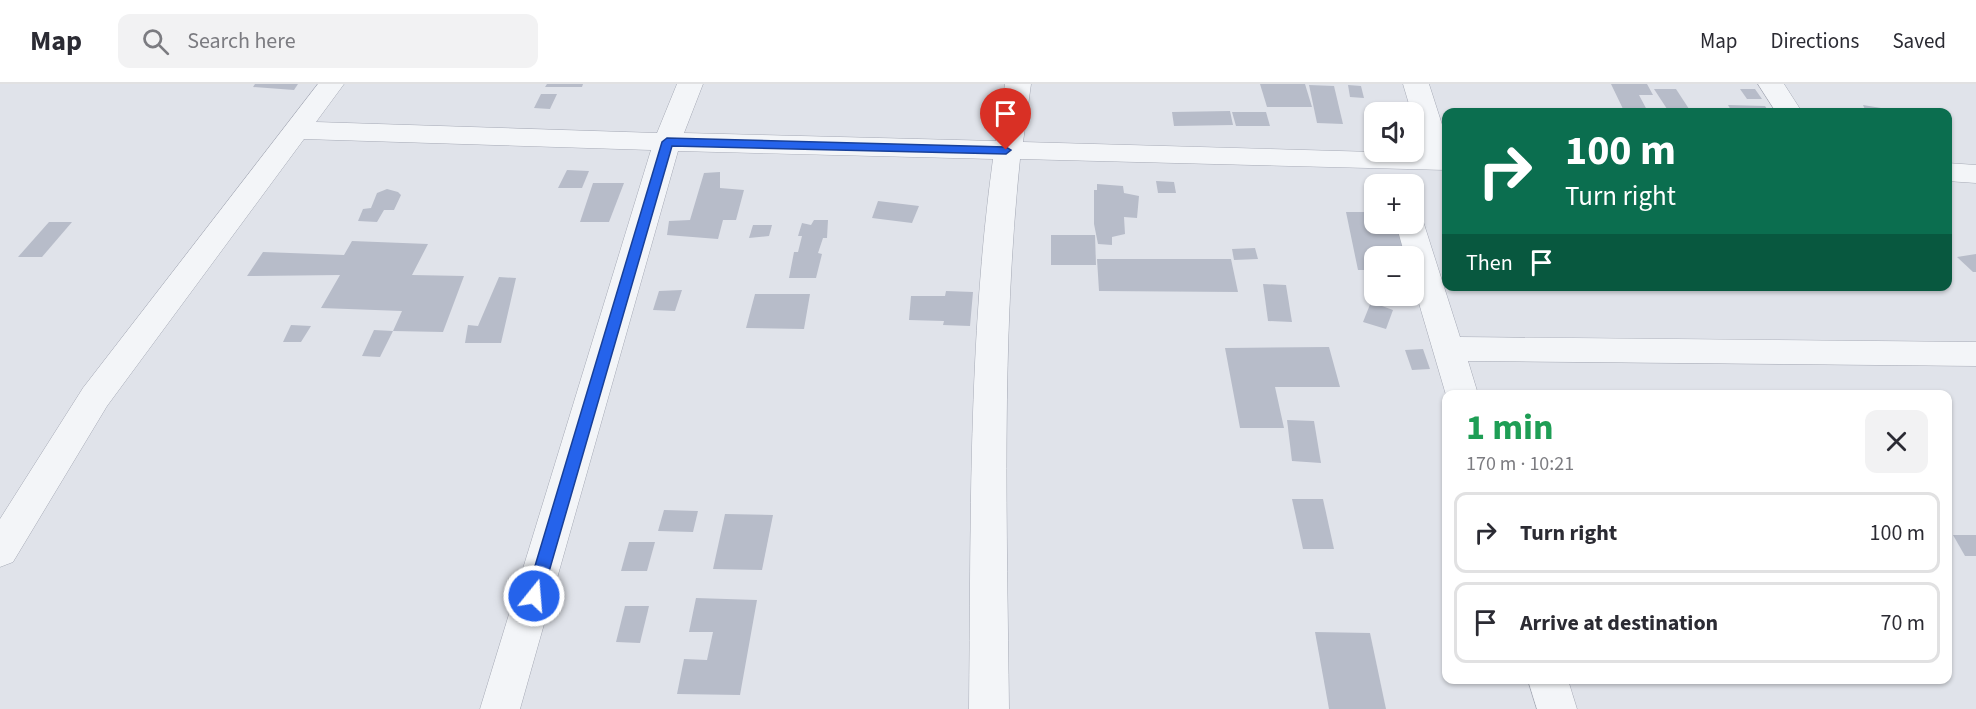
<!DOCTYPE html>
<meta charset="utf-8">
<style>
:root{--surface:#fff;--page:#f2f2f3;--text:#2b2b33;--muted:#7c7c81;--line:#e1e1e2}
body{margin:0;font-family:"Source Sans 3",sans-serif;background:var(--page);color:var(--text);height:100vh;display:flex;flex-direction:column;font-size:22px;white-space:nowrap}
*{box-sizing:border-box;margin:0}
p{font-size:20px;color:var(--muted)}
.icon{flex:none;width:33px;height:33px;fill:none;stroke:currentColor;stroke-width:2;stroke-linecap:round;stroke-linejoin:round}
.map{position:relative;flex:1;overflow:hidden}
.side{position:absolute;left:1442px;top:306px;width:510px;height:294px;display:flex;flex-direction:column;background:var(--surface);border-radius:12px;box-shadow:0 2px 4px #0004}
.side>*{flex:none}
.hud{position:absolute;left:1442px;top:24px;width:510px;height:183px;border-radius:12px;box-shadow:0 2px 4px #0004;background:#0b6e4f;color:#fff;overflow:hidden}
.fabs{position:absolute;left:1364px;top:18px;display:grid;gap:12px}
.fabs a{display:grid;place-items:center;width:60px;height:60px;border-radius:12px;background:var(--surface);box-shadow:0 2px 4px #0004;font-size:30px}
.pin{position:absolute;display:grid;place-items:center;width:51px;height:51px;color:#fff;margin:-62px -26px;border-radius:50% 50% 50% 0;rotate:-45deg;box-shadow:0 0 6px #0007}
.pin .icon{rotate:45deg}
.me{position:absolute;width:66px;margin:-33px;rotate:17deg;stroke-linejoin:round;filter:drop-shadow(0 0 4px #0008)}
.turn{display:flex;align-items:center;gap:21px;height:126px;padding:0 24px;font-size:27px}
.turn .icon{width:78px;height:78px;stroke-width:2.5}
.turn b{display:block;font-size:42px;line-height:51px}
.then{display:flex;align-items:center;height:57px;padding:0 24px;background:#0003;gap:12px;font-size:22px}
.round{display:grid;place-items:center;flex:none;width:63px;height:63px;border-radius:12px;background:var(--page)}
.summary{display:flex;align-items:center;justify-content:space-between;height:102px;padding:0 24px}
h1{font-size:36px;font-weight:700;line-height:45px;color:#1e9e55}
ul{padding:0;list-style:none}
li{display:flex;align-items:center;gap:18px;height:81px;margin:0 12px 9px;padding:0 12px;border:3px solid var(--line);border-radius:12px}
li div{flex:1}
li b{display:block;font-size:22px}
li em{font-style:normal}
header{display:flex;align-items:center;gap:36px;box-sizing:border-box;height:84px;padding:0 30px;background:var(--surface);border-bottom:2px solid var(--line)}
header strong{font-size:28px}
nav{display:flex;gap:33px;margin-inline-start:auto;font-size:21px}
.search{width:420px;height:54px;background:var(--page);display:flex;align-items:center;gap:15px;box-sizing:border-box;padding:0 21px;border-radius:12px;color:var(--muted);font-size:22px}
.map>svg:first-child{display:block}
.building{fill:#b7bcc9}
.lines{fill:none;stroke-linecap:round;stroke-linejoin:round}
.street-casing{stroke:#a5a9b5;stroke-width:1}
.street{fill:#f3f5f8;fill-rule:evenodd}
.route{fill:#2563eb;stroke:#184099;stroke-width:1.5}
</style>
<header>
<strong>Map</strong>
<div class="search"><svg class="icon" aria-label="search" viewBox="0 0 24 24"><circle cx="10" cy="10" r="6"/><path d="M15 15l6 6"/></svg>Search here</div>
<nav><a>Map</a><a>Directions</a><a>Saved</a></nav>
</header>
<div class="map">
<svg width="1976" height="625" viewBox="0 0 1976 625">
<rect width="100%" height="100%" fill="#e0e3ea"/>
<!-- building -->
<g class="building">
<path d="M 255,0 L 298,0 L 294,6 L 253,3 Z"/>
<path d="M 547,0 L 583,0 L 582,3 L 545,3 Z"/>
<path d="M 1260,0 L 1305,0 L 1312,23 L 1267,23 Z"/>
<path d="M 1611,0 L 1647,0 L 1653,11 L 1639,11 L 1648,28 L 1624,27 Z"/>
<path d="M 1309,1 L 1334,2 L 1343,40 L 1317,39 Z"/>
<path d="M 1348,1 L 1361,2 L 1364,14 L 1350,13 Z"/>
<path d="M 1654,5 L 1676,5 L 1691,28 L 1669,28 Z"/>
<path d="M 1740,5 L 1755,5 L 1762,15 L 1747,15 Z"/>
<path d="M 541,10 L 557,10 L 550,25 L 534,24 Z"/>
<path d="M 1728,21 L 1765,22 L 1769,28 L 1732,28 Z"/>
<path d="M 1863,21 L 1881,24 L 1883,28 L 1866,28 Z"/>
<path d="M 1230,27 L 1233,41 L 1174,42 L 1172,28 Z"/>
<path d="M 1232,28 L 1266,28 L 1270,42 L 1236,42 Z"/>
<path d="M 567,86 L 589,87 L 582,104 L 558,104 Z"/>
<path d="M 720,88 L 720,104 L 744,106 L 736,136 L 723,136 L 718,155 L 667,151 L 669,137 L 690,136 L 704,89 Z"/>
<path d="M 1156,97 L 1174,98 L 1176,109 L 1158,109 Z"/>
<path d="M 593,99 L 624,99 L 609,138 L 580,138 Z"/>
<path d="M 1097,100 L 1123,102 L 1124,109 L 1139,112 L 1137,134 L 1124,133 L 1125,150 L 1112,153 L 1112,161 L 1098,160 L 1094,140 L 1094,106 L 1097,106 Z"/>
<path d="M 387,105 L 398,108 L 401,111 L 394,126 L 384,126 L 377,138 L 358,137 L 363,125 L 371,124 L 377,109 Z"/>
<path d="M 878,117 L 919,122 L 912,139 L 872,134 Z"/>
<path d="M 1346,128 L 1374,128 L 1374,140 L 1402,140 L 1410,167 L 1401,167 L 1403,172 L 1374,172 L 1374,186 L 1358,186 Z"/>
<path d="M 814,136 L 828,136 L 827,154 L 823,154 L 818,169 L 822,170 L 816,194 L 789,194 L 794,168 L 798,168 L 802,152 L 798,152 L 802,139 L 811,141 Z"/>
<path d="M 49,138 L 72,138 L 42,173 L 18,173 Z"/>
<path d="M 753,141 L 772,141 L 769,152 L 749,154 Z"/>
<path d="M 1051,151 L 1095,151 L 1096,181 L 1051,181 Z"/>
<path d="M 352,157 L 428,160 L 412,191 L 464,192 L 443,248 L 393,247 L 402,227 L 321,224 L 340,191 L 247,192 L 263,168 L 344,171 Z"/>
<path d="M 1255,164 L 1258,175 L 1234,176 L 1232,165 Z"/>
<path d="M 1976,170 L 1976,188 L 1973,188 L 1957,173 Z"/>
<path d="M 1097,175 L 1231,175 L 1238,208 L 1099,207 Z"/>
<path d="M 499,193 L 516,194 L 501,259 L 465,259 L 468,241 L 478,242 Z"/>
<path d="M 1263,200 L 1286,201 L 1292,238 L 1268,237 Z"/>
<path d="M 682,206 L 675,227 L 653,226 L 659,207 Z"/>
<path d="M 946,207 L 973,208 L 970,242 L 943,241 L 944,237 L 909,236 L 911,212 L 945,212 Z"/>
<path d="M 755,210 L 810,210 L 804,245 L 746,244 Z"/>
<path d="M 1371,218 L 1393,226 L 1386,245 L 1363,238 Z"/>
<path d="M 291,241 L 311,242 L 301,258 L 283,258 Z"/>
<path d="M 374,246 L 393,247 L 380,273 L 362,272 Z"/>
<path d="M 1329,263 L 1340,303 L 1275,303 L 1284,344 L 1240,344 L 1225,264 Z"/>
<path d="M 1423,265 L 1430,285 L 1412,286 L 1405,266 Z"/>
<path d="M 1287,336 L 1314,337 L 1321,379 L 1292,377 Z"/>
<path d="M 1292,415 L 1323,415 L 1334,465 L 1303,465 Z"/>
<path d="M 664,426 L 698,427 L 693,448 L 658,447 Z"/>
<path d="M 725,430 L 773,431 L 762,486 L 713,485 Z"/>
<path d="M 1953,451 L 1976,451 L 1976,472 L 1965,472 Z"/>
<path d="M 629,458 L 655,458 L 647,487 L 621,487 Z"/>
<path d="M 696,514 L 757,516 L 740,611 L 677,610 L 684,575 L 707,576 L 713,548 L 689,548 Z"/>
<path d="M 625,522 L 649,522 L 640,559 L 616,558 Z"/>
<path d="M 1315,548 L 1370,549 L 1386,625 L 1329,625 Z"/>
</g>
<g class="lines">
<defs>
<g id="street">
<path d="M 318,0 L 344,0 L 316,38 L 657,49 L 677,0 L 703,0 L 684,49 L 996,57 L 1005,0 L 1031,0 L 1023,58 L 1374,68 L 1423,67 L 1403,0 L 1429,0 L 1446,53 L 1446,86 L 1020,75 C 1001,258 1007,442 1009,625 L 969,625 C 971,442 968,257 993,75 L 678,67 L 520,625 L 480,625 L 651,66 L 304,55 L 107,322 L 13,478 L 0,483 L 0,435 L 83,304 Z"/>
<path d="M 1758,0 L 1784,0 L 1802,28 L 1776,28 Z"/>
<path d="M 1947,79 L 1976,81 L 1976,99 L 1947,97 Z"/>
<path d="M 1413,131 L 1420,133 L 1424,140 L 1460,253 L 1976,258 L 1976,282 L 1468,277 L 1478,310 L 1446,311 L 1413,199 L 1413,172 L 1405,172 L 1396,140 L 1413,140 Z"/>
<path d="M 1528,596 L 1568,596 L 1577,625 L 1537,625 Z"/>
</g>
</defs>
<!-- street casing -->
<use href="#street" class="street-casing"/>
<!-- street -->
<use href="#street" class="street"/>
</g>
<!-- route -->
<path class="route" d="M 667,54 L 1006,63 L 1011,66 L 1006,70 L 672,62 L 542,512 L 539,516 L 534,519 L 528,516 L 526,512 L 662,58 Z"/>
</svg>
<div class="fabs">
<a><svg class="icon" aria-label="sound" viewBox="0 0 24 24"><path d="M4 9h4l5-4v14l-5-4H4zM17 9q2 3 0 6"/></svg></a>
<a>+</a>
<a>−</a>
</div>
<div class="pin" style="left:1006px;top:66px;background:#d93025"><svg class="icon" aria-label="arrive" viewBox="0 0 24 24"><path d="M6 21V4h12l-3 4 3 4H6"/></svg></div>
<svg class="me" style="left:534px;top:512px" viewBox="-20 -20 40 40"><circle r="17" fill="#2563eb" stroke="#fff" stroke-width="3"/><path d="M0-11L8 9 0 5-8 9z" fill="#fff"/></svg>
<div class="hud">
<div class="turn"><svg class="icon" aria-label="right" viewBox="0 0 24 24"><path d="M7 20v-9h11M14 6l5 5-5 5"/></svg><div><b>100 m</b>Turn right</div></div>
<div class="then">Then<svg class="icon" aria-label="arrive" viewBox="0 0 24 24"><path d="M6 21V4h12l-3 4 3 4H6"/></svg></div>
</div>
<section class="side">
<div class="summary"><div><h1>1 min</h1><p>170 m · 10:21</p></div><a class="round"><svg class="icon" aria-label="close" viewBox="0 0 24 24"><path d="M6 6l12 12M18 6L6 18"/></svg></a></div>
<ul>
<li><svg class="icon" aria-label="right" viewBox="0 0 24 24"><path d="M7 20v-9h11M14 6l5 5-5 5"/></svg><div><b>Turn right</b></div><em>100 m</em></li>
<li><svg class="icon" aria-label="arrive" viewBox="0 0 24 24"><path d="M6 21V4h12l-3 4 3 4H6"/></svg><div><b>Arrive at destination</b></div><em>70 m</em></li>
</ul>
</section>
</div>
